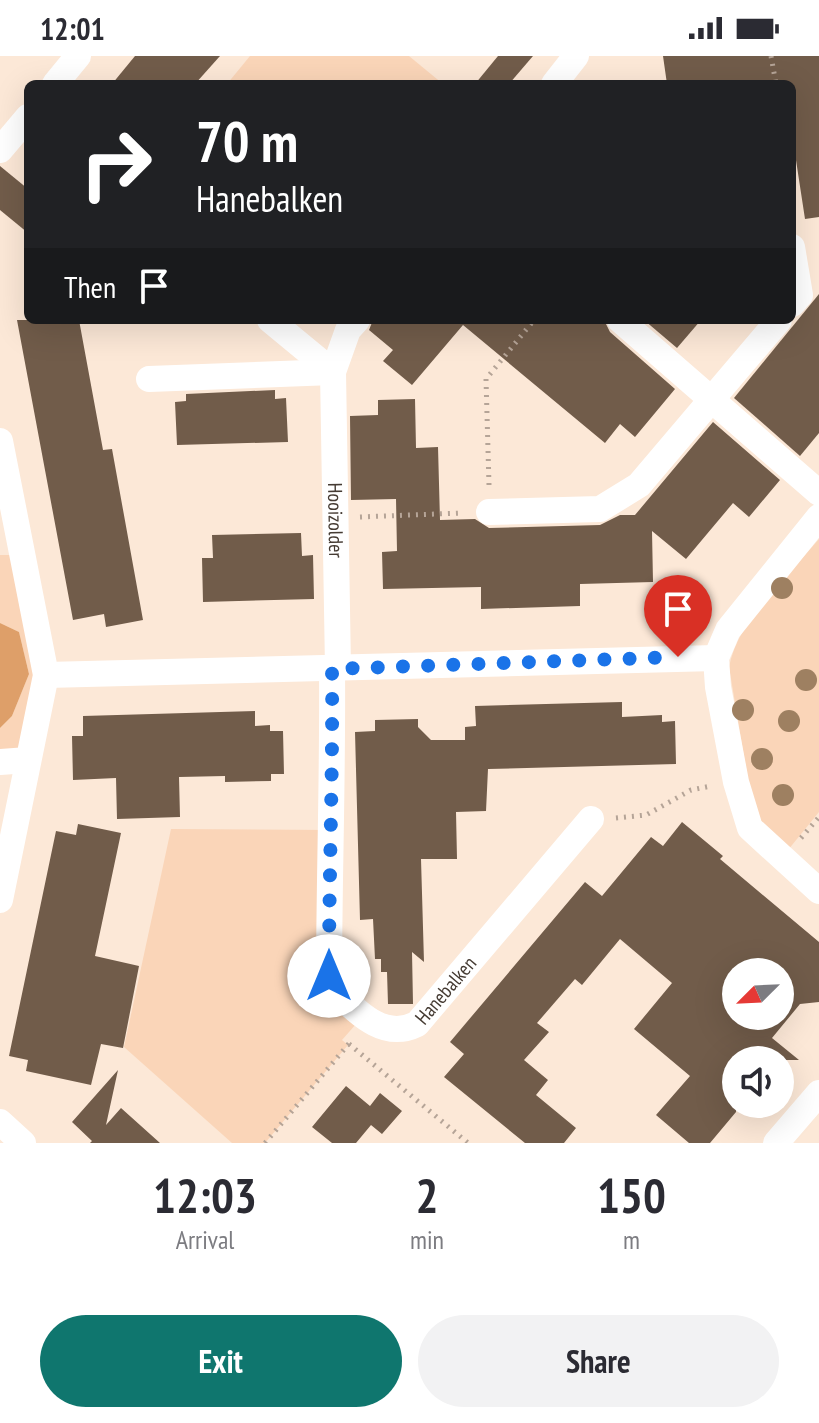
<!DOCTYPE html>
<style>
:root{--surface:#fff;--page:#f2f2f3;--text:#2b2b33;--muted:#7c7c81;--accent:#0f766e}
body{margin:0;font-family:"PT Sans Narrow",sans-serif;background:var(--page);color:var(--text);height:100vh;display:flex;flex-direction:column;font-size:30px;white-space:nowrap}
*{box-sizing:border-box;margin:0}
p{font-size:26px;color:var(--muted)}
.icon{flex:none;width:44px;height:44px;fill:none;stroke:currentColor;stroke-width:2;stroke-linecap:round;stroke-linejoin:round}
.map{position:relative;height:1087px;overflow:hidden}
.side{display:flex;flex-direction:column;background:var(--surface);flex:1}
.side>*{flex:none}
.hud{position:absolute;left:24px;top:24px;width:772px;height:244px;border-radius:12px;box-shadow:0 8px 32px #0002;background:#202124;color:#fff;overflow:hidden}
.needle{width:52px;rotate:246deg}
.fabs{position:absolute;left:722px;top:902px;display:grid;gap:16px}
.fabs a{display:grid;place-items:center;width:72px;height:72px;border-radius:50%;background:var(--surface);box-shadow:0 8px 32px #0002;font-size:40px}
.pin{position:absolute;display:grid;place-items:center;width:68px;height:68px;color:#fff;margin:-82px -34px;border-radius:50% 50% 50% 0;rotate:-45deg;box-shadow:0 0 8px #0007}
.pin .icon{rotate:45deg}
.me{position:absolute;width:88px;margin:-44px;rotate:0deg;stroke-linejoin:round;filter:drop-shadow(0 0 6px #0008)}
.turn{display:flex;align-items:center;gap:28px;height:168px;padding:0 40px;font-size:36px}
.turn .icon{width:104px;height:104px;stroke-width:2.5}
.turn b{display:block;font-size:56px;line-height:68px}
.then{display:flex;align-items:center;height:76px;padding:0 40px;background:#0003;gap:16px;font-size:30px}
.eta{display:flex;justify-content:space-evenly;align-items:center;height:136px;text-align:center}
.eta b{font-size:48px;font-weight:700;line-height:56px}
.action{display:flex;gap:16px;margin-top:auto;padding:16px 40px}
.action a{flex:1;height:92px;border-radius:48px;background:var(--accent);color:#fff;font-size:32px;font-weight:700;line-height:92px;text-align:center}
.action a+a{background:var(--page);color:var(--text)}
.status{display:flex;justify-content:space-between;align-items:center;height:56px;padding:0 40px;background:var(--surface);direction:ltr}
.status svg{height:22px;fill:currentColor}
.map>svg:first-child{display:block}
.green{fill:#fad5b8}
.forest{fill:#de9f69}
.building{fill:#715c4a;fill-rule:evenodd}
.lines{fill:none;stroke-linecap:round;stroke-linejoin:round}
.path{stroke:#b5a497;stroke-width:5;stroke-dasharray:2 6;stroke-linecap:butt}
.minor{stroke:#fff;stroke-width:26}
.tree{fill:#9e8061}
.route{stroke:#1a73e8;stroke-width:14;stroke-dasharray:0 25.2}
.labels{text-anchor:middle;stroke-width:8;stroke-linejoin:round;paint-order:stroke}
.street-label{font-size:20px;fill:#453b33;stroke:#fff}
</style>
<div class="status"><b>12:01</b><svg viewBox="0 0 49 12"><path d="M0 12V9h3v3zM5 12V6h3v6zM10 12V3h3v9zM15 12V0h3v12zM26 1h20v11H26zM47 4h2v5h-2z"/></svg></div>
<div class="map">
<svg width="819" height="1087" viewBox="0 0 819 1087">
<rect width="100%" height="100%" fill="#fce8d7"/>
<!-- green -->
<g class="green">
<path d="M 250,0 L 409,0 L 443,28 L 227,28 Z"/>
<path d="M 819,483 L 819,756 L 788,794 L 763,770 L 752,748 L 729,611 C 739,562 788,520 819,483 Z"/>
<path d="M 0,499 L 22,499 L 46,619 L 25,703 L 0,705 L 0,672 L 12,660 L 29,618 L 19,576 L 0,567 Z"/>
<path d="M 171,773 L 331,774 L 329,929 L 364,959 L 342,984 L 348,989 L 265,1087 L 232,1087 L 124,991 Z"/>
</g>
<!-- forest -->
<path class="forest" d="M 0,567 L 19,576 L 29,618 L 12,660 L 0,672 Z"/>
<!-- building -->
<g class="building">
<path d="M 135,0 L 220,0 L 195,28 L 112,28 Z"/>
<path d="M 498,0 L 533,0 L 509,28 L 475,28 Z"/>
<path d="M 663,0 L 819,0 L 819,161 L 805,163 L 792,78 L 792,28 L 667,28 Z"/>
<path d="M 0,110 L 28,133 L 28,177 L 0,154 Z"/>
<path d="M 819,238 L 819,377 L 800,400 L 734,342 Z"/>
<path d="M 17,264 L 79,264 L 103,394 L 112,393 L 143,564 L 106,571 L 104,558 L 73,564 Z"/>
<path d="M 373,264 L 604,264 L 610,276 L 675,333 L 635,381 L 620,368 L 605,387 L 463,269 L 412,329 L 383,305 L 393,294 L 369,274 Z"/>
<path d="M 644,264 L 701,264 L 677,292 Z"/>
<path d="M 275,334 L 275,343 L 286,342 L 288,386 L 177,389 L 175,346 L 186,345 L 186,338 Z"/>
<path d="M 415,343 L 416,392 L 438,391 L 440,464 L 475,463 L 489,472 L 600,469 L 620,459 L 635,459 L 713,366 L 780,424 L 749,461 L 733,447 L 686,503 L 652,475 L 653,526 L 580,528 L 580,550 L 481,553 L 481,531 L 383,533 L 382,496 L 397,495 L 396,443 L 351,444 L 350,360 L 378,359 L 378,344 Z"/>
<path d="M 301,477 L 302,500 L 313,499 L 314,543 L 203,546 L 202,502 L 213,502 L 212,479 Z"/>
<path d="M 622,646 L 622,661 L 662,659 L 662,666 L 675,665 L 676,708 L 488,713 L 486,755 L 456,756 L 457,803 L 421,803 L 424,906 L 412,896 L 413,948 L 388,948 L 387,916 L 381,916 L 381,903 L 375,903 L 373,863 L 360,864 L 355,676 L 375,675 L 375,664 L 418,663 L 418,671 L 431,684 L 465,684 L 465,671 L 476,670 L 475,650 Z"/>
<path d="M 255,655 L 255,670 L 270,669 L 270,675 L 283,675 L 284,718 L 271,718 L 271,725 L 225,726 L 225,720 L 179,721 L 180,761 L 117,763 L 116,722 L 73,724 L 72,680 L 83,680 L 83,660 Z"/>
<path d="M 682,766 L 723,800 L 720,803 L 819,886 L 819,946 L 800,948 L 772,982 L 799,1004 L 736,1004 L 736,1056 L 710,1087 L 689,1087 L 656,1059 L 690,1020 L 634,973 L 672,927 L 620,883 L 582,929 L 575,923 L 537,967 L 549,976 L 524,1004 L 548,1024 L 536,1039 L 576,1072 L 564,1087 L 525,1087 L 444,1021 L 464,998 L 450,986 L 585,826 L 602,840 L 651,781 L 663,790 ZM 736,916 L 780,916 L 780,960 L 736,960 Z"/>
<path d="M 78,768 L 121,777 L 95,900 L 139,910 L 123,992 L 101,988 L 91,1029 L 26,1015 L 28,1004 L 9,1000 L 56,775 L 76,779 Z"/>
<path d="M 118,1014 L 106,1069 L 121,1052 L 160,1087 L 90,1087 L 92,1085 L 72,1066 Z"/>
<path d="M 346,1030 L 370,1050 L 380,1037 L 402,1055 L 382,1078 L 371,1069 L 356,1087 L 332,1087 L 312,1071 Z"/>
</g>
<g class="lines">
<!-- path -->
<g class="path">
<path d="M 771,0 L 776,28"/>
<path d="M 489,429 L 486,323 L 534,264"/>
<path d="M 360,461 L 462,457"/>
<path d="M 616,762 L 646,759 L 691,734 L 711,730"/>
<path d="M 801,782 L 819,761"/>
<path d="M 349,988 L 468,1087"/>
<path d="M 265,1087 L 352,984"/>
</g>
<!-- minor -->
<g class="minor">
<path d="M 55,28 L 78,0"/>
<path d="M 554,28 L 576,0"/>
<path d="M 0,94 L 28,61"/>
<path d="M 792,191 L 800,239 L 792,248"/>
<path id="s1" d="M 270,264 L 333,316 L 338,612"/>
<path d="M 620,264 L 819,437"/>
<path d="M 149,323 L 333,316 L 348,274 L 357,264"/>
<path d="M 0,385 L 46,619 L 0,844"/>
<path d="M 489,456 L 600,453 L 639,429 L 779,264"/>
<path d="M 819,461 L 728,574 L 716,602 L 718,631 L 736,726 L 750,772 L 819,835"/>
<path id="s2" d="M 332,613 C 333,718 329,823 329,929 C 354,952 381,986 417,968 L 591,763"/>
<path d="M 46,619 L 716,602"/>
<path d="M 0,706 L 28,704"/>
<path d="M 0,1066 L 23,1087"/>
<path d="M 776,1087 L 819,1037"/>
</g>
</g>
<!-- trees -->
<g class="tree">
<circle cx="782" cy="532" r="11"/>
<circle cx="806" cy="624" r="11"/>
<circle cx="743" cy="654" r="11"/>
<circle cx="789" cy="665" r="11"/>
<circle cx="762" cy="703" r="11"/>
<circle cx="783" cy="739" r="11"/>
</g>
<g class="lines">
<!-- route -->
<path class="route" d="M 329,920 C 329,817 333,716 332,613 L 678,601"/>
</g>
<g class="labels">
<!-- street labels -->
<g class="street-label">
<text dy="7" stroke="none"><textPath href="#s1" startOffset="230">Hooizolder</textPath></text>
<text dy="7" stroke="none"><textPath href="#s2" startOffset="464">Hanebalken</textPath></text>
</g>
</g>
</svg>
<div class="fabs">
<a><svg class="needle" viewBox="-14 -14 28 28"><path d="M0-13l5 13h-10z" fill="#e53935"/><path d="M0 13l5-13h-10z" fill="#7c7c81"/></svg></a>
<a><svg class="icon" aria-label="sound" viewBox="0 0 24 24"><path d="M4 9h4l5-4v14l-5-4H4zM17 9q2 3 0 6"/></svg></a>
</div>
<div class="pin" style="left:678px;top:601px;background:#d93025"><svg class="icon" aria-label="arrive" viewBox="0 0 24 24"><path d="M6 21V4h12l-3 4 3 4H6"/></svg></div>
<svg class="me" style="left:329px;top:920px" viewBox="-20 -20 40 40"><circle r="19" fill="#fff"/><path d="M0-13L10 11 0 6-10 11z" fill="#1a73e8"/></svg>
<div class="hud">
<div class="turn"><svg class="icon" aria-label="right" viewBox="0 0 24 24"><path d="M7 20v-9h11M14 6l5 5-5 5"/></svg><div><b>70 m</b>Hanebalken</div></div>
<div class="then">Then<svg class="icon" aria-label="arrive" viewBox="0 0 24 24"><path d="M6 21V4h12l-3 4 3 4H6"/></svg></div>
</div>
</div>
<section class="side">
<div class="eta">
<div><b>12:03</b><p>Arrival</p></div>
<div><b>2</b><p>min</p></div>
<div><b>150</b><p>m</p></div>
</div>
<div class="action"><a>Exit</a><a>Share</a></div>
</section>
